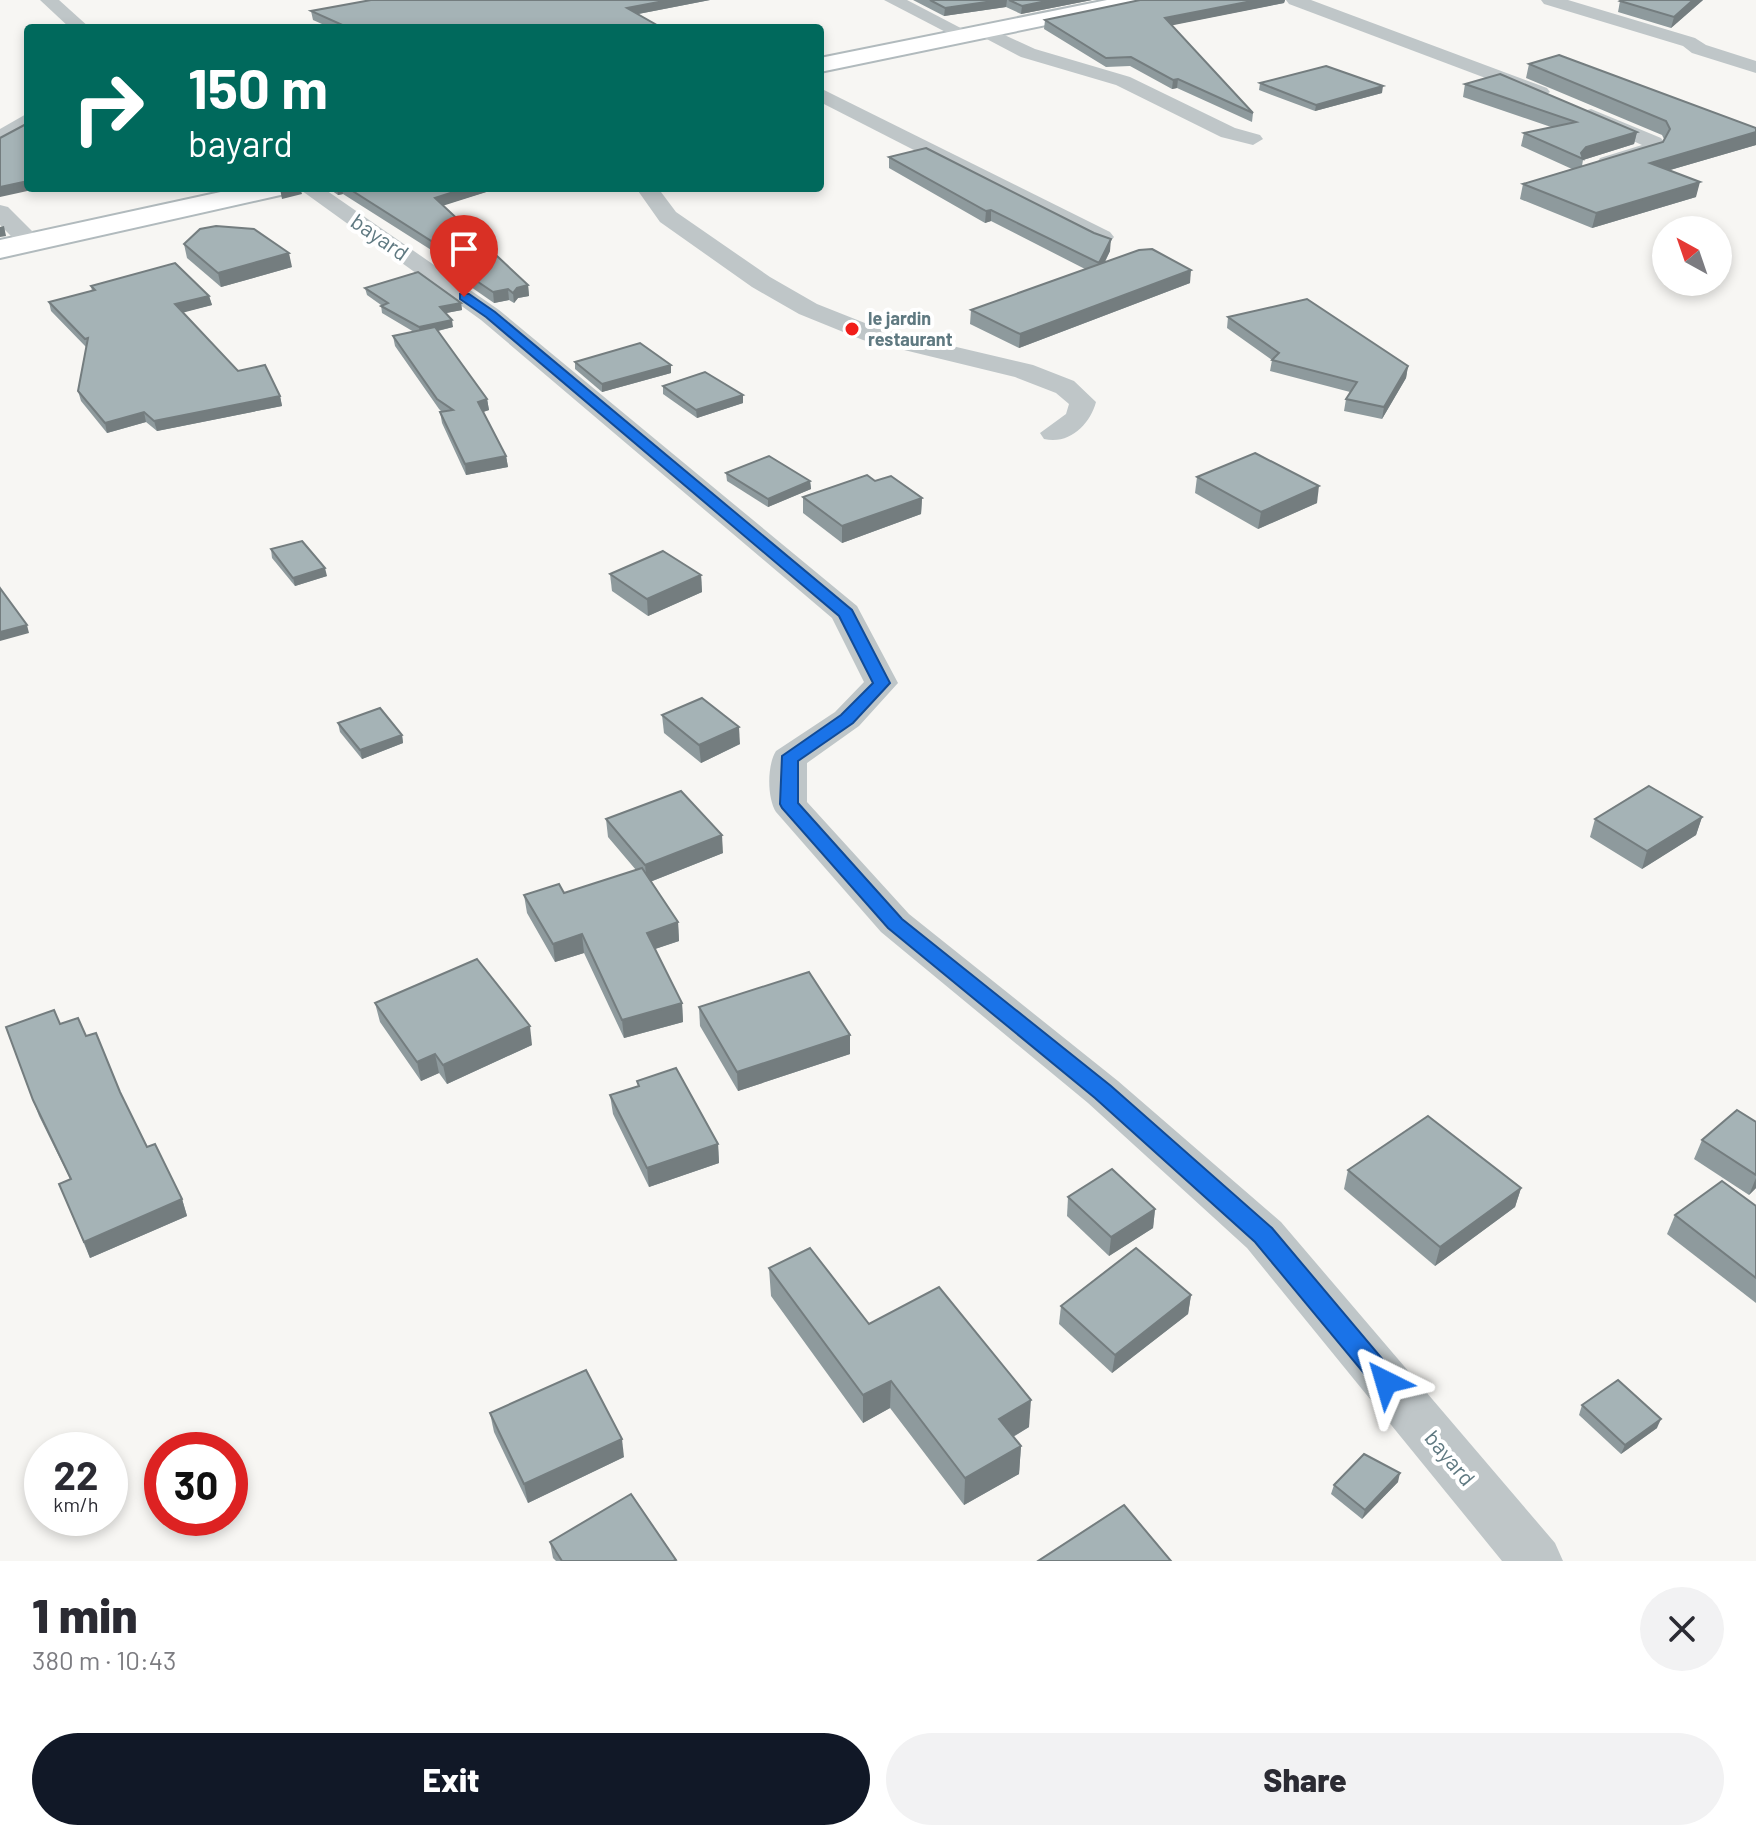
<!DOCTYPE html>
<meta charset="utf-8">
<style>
:root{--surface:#fff;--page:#f2f2f3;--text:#2b2b33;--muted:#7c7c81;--accent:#111827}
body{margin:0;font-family:Barlow,sans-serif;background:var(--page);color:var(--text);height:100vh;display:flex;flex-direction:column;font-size:30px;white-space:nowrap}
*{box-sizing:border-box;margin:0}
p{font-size:26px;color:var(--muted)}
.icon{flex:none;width:44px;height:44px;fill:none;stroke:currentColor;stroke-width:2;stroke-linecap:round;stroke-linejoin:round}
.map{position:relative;height:1561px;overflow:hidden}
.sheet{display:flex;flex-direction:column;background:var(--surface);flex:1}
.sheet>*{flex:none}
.banner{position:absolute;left:24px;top:24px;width:800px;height:168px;border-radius:8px;box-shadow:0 4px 12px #0003;background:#00695c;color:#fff;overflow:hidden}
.needle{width:52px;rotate:320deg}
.fabs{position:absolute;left:1652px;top:216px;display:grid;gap:16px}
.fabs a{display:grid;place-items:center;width:80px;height:80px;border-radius:50%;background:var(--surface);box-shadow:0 4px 12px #0003;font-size:40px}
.speed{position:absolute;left:24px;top:1432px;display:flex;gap:16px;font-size:40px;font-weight:700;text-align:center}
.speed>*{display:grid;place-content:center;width:104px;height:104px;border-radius:50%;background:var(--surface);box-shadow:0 4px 12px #0003;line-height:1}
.speed small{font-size:20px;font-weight:400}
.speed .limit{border:12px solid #d22;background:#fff;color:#111}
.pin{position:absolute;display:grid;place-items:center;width:68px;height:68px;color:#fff;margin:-82px -34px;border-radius:50% 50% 50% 0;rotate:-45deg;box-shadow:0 0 8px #0007}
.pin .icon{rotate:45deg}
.me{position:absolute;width:88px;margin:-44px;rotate:320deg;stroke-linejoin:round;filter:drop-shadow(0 0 6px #0008)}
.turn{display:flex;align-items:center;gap:28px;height:168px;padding:0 32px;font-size:36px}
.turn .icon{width:104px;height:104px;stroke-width:2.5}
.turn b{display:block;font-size:56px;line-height:68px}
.round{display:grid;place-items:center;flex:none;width:84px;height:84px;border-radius:42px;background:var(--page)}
.head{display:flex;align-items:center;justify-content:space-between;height:136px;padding:0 32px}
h1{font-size:48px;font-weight:800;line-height:60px}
.primary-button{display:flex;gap:16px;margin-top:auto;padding:16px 32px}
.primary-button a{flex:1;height:92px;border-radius:48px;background:var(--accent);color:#fff;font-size:32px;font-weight:800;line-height:92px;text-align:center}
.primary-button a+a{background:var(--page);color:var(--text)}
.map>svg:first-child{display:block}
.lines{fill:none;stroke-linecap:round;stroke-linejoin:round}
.secondary-casing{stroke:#b1babd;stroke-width:4}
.minor{fill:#bfc6c8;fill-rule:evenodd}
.secondary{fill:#fff;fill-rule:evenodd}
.wall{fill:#8e9a9d}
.shaded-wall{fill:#747d7f}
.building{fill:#a5b3b6;stroke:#747d7f;stroke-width:2}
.route{fill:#1a73e8;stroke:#114b97;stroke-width:2}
.poi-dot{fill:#f11d19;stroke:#fff;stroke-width:3}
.labels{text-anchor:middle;stroke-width:8;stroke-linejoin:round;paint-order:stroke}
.far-poi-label{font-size:18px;font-weight:bold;fill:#5f7981;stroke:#fff;text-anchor:start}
.street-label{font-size:22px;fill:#5f7981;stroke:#fff}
</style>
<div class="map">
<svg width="1756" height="1561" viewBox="0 0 1756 1561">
<rect width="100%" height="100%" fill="#f7f6f3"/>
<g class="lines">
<defs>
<g id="secondary">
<path d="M 1107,0 L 1149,0 L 1138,6 L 820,72 L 820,58 Z"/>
<path d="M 239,188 L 289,188 L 285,194 L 276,196 L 0,258 L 0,240 Z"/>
</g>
</defs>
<!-- secondary casing -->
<use href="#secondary" class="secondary-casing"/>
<!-- minor -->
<g class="minor">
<path d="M 40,0 L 59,0 L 90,28 L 70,28 Z"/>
<path d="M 884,0 L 907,0 L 976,36 L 973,40 L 961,40 Z"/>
<path d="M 1286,0 L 1311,0 L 1547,88 L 1550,92 L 1540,98 L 1533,96 L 1289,4 Z"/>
<path d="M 1541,0 L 1568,0 L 1695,38 L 1706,45 L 1756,61 L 1756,73 L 1692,53 L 1683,46 L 1544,4 Z"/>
<path d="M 987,27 L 1035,49 L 1130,77 L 1235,128 L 1260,135 L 1263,139 L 1253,145 L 1221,137 L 1116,85 L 1021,57 L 981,36 L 978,32 L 981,28 Z"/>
<path d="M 820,88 L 1110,232 L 1114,237 L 1110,242 L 1094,242 L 820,102 Z"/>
<path d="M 1591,109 L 1661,138 L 1664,142 L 1658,153 L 1608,169 L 1600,168 L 1597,163 L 1600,158 L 1642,145 L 1584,119 L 1581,115 L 1584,111 Z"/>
<path d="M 28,113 L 28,128 L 0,145 L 0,129 Z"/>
<path d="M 298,188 L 323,188 L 499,310 L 857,606 L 898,683 L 859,726 L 807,763 L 807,802 L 909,914 L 1118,1081 L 1281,1222 L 1555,1543 L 1563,1561 L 1502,1561 L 1247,1248 L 1088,1103 L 881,932 L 776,812 C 767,798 767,765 776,751 L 835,712 L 864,682 L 832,618 L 481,320 Z"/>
<path d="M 636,188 L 658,188 L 676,212 L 770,277 L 817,304 L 880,329 L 1033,365 L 1074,381 L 1096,402 C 1090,424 1070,445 1044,439 L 1040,433 L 1066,414 L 1069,404 L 1056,393 L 1015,377 L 863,340 L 799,314 L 752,287 L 660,222 Z"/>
<path d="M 0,205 L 8,207 L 38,237 L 42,242 L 38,247 L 22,247 L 0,225 Z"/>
</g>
<!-- secondary -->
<use href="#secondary" class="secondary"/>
</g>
<!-- wall -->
<g class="wall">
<path d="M 371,0 L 710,0 L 638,14 L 662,28 L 331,28 L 313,20 L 311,11 Z"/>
<path d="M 913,0 L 1092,0 L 1021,14 L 1006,7 L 944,16 Z"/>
<path d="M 1140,0 L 1285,0 L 1284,3 L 1171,25 L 1253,113 L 1252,122 L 1177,88 L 1172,89 L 1130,66 L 1106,67 L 1044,29 L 1045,20 Z"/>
<path d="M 1703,0 L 1671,28 L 1618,12 L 1620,1 Z"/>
<path d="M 1529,64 L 1756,128 L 1756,145 L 1670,170 L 1696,197 L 1592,228 L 1520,199 L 1523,184 L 1572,169 L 1521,146 L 1524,133 L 1551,127 L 1463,97 L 1465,84 L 1637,132 L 1634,144 L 1583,160 L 1582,166 L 1663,142 L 1664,139 L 1662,135 L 1526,78 Z"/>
<path d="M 1260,83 L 1382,93 L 1315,111 L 1259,90 Z"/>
<path d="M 889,157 L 1110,251 L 1105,262 L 1190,283 L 1019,348 L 970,324 L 971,310 L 1085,269 L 991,221 L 985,223 L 889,168 Z"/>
<path d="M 328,188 L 499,188 L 443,205 L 528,285 L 529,296 L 518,298 L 514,303 L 509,300 L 494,303 L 448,271 L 447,260 L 343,194 L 338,195 Z"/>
<path d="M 184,244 L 292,267 L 221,287 L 187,258 Z"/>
<path d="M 91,286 L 209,296 L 212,305 L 183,312 L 238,371 L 280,396 L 282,406 L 157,431 L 146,422 L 107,433 L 81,401 L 78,391 L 86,347 L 51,311 L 49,302 L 92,291 Z"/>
<path d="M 365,288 L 461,303 L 462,310 L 446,313 L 453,327 L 438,331 L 487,399 L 489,410 L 483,412 L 506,456 L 508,467 L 466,475 L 442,423 L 440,412 L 442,412 L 439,409 L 395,346 L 393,336 L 414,332 L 382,313 L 381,305 L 367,295 Z"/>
<path d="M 1228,317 L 1408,366 L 1406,378 L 1382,419 L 1344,411 L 1346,399 L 1350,392 L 1270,371 L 1272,360 L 1227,328 Z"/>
<path d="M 575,362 L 671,373 L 602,392 L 575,369 Z"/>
<path d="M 663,386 L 743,403 L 697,418 L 663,394 Z"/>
<path d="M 726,473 L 810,481 L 811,489 L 768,507 L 727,481 Z"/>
<path d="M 1197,477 L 1317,503 L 1258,529 L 1195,493 Z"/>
<path d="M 875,481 L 922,498 L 921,514 L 842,543 L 803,513 L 803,497 Z"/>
<path d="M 271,549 L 327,576 L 295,586 L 272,558 Z"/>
<path d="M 610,574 L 701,575 L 702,592 L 648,616 L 612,591 Z"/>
<path d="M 662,715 L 740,744 L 701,763 L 664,733 Z"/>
<path d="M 338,723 L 402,735 L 403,743 L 362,759 L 340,732 Z"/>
<path d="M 1702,817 L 1696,835 L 1642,869 L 1590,837 L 1595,819 Z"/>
<path d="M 606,819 L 723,853 L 650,882 L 678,922 L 679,941 L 655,949 L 682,1003 L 683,1022 L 624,1038 L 584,953 L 555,962 L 527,913 L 524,895 L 564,893 L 636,870 L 608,837 Z"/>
<path d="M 375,1003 L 532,1045 L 447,1084 L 439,1073 L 421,1081 L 380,1022 Z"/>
<path d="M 699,1007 L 850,1035 L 850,1054 L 738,1091 L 700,1026 Z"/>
<path d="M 60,1024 L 86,1036 L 120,1092 L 147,1147 L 182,1199 L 187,1216 L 90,1258 L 59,1184 L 70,1179 L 39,1116 L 6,1027 Z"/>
<path d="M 637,1081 L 718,1144 L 719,1163 L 649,1187 L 613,1114 L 610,1095 L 638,1086 Z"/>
<path d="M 1756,1122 L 1756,1188 L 1749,1195 L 1694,1159 L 1702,1140 Z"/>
<path d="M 1348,1170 L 1521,1188 L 1515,1207 L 1435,1266 L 1344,1189 Z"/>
<path d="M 1068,1197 L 1155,1209 L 1153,1228 L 1109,1256 L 1067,1216 Z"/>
<path d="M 1756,1206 L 1756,1303 L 1667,1234 L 1675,1215 Z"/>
<path d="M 769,1268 L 869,1324 L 1029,1427 L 1013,1437 L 1021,1446 L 1019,1474 L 964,1505 L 890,1408 L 863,1423 L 771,1296 Z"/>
<path d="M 1191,1295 L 1188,1314 L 1112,1373 L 1059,1324 L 1061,1306 Z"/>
<path d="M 1582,1405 L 1657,1428 L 1621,1454 L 1579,1415 Z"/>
<path d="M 490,1413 L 624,1457 L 528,1503 L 494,1432 Z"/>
<path d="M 1398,1482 L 1362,1519 L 1331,1494 L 1334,1485 Z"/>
<path d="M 550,1542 L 676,1560 L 676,1561 L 556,1561 L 553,1558 Z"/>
</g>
<!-- shaded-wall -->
<g class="shaded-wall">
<path d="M 669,0 L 710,0 L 628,16 L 627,8 Z"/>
<path d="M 1000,0 L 1007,0 L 1006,7 L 944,16 L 945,8 Z"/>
<path d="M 1051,0 L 1092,0 L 1021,14 L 1022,6 Z"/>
<path d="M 1257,0 L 1285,0 L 1284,3 L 1164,27 L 1165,18 Z"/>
<path d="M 1693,0 L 1703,0 L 1671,28 L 1674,17 Z"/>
<path d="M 1178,79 L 1177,88 L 1172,89 L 1173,80 Z"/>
<path d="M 1383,86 L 1382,93 L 1315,111 L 1316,105 Z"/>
<path d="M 1637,132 L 1634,144 L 1583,160 L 1581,153 L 1586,147 Z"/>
<path d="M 1756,132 L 1756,145 L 1646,177 L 1650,163 Z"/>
<path d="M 28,181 L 28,188 L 41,188 L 0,197 L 0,187 Z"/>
<path d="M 1700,182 L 1696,197 L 1592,228 L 1596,213 Z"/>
<path d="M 284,188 L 300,188 L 302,194 L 282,199 L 280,189 Z"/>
<path d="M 337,188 L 342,188 L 343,194 L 338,195 Z"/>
<path d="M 466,188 L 499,188 L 436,208 L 435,198 Z"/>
<path d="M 991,210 L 991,221 L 985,223 L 986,211 Z"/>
<path d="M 4,226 L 6,236 L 0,237 L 0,227 Z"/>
<path d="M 1111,239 L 1110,251 L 1098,275 L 1099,263 Z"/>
<path d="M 289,253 L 292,267 L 221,287 L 218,273 Z"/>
<path d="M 1191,270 L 1190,283 L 1019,348 L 1020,334 Z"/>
<path d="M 528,285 L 529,296 L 518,298 L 514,303 L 513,293 L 517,288 Z"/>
<path d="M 508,289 L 509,300 L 494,303 L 493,292 Z"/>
<path d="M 209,296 L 212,305 L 178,314 L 175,304 Z"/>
<path d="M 461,303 L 462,310 L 441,314 L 440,307 Z"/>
<path d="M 452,320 L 453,327 L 420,335 L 419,327 Z"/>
<path d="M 671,365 L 671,373 L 602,392 L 602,384 Z"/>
<path d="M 1408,366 L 1406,378 L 1382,419 L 1384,407 Z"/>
<path d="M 743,395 L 743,403 L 697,418 L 696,410 Z"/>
<path d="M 280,396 L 282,406 L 157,431 L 154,421 Z"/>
<path d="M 487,399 L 489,410 L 480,413 L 478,402 Z"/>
<path d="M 144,412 L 146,422 L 107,433 L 105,423 Z"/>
<path d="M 506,456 L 508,467 L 466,475 L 465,464 Z"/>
<path d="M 810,481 L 811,489 L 768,507 L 768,499 Z"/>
<path d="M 1319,486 L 1317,503 L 1258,529 L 1261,512 Z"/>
<path d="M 922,498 L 921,514 L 842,543 L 842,526 Z"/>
<path d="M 325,568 L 327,576 L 295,586 L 293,578 Z"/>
<path d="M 701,575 L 702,592 L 648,616 L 647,599 Z"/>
<path d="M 27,625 L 29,633 L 0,641 L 0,632 Z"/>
<path d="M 739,727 L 740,744 L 701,763 L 699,745 Z"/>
<path d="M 402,735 L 403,743 L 362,759 L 360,750 Z"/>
<path d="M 1702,817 L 1696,835 L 1642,869 L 1647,851 Z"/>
<path d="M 722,835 L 723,853 L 647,883 L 645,865 Z"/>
<path d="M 678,922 L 679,941 L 649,951 L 647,933 Z"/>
<path d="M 582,934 L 584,953 L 555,962 L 553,944 Z"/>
<path d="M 682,1003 L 683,1022 L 624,1038 L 622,1020 Z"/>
<path d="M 530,1026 L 532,1045 L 447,1084 L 443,1065 Z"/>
<path d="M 850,1035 L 850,1054 L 738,1091 L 737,1072 Z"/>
<path d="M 435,1054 L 439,1073 L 421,1081 L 417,1062 Z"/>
<path d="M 718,1144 L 719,1163 L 649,1187 L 647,1168 Z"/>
<path d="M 1756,1178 L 1756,1188 L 1749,1195 Z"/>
<path d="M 1521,1188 L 1515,1207 L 1435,1266 L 1440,1247 Z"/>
<path d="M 182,1199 L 187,1216 L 90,1258 L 84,1242 Z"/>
<path d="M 1155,1209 L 1153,1228 L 1109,1256 L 1111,1237 Z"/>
<path d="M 1191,1295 L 1188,1314 L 1112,1373 L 1115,1355 Z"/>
<path d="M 891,1381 L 890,1408 L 863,1423 L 863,1395 Z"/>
<path d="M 1031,1400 L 1029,1427 L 997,1446 L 999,1419 Z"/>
<path d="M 1661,1419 L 1657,1428 L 1621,1454 L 1625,1445 Z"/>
<path d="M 622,1439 L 624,1457 L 528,1503 L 524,1484 Z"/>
<path d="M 1021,1446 L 1019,1474 L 964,1505 L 965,1478 Z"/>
<path d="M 1400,1473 L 1398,1482 L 1362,1519 L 1365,1510 Z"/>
</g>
<!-- building -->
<g class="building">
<path d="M 371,0 L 669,0 L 627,8 L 662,28 L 349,28 L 311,11 Z"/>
<path d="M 930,0 L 1000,0 L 945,8 Z"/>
<path d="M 1009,0 L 1051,0 L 1022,6 Z"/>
<path d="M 1140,0 L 1257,0 L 1165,18 L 1253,113 L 1178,79 L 1173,80 L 1131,57 L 1106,58 L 1045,20 Z"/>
<path d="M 1622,0 L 1693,0 L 1674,17 L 1620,1 Z"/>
<path d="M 1559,55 L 1756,128 L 1756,132 L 1650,163 L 1700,182 L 1596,213 L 1523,184 L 1663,142 L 1670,129 L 1666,121 L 1529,64 Z"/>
<path d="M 1326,66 L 1383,86 L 1316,105 L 1260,83 Z"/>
<path d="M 1500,74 L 1637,132 L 1586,147 L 1581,153 L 1583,159 L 1524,133 L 1576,122 L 1465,84 Z"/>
<path d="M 28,123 L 28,181 L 0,187 L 0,138 Z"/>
<path d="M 926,148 L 1094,233 L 1111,239 L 1099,263 L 991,210 L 986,211 L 889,157 Z"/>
<path d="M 348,188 L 466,188 L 435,198 L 528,285 L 517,288 L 513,293 L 508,289 L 493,292 L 447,261 L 458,258 Z"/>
<path d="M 216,226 L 254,229 L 289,253 L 218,273 L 184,244 L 200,229 Z"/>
<path d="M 1152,249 L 1191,270 L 1020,334 L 971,310 L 1139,250 Z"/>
<path d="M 175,263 L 209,296 L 175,304 L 238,371 L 265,365 L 280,396 L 154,421 L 144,412 L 105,423 L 78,391 L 88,338 L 85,339 L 49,302 L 95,290 L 91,286 Z"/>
<path d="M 418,272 L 461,303 L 440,307 L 452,320 L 419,327 L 381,306 L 388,303 L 365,288 Z"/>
<path d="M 1307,299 L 1408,366 L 1384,407 L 1346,399 L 1357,382 L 1272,360 L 1279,353 L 1228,317 Z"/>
<path d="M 435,327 L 487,399 L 478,402 L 506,456 L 465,464 L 440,412 L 453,410 L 437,399 L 393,336 Z"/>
<path d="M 640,343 L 671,365 L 602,384 L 575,362 Z"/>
<path d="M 705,372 L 743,395 L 696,410 L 663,386 Z"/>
<path d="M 1255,453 L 1319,486 L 1261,512 L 1197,477 Z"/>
<path d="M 769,456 L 810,481 L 768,499 L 726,473 Z"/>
<path d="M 867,475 L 875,481 L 891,476 L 922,498 L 842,526 L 803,497 Z"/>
<path d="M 302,541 L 325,568 L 293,578 L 271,549 Z"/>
<path d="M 663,551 L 701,575 L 647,599 L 610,574 Z"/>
<path d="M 0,588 L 27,625 L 0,632 Z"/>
<path d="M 702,698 L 739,727 L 699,745 L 662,715 Z"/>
<path d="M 380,708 L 402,735 L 360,750 L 338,723 Z"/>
<path d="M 1649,786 L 1702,817 L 1647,851 L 1595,819 Z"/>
<path d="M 681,791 L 722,835 L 645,865 L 606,819 Z"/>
<path d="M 642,868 L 678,922 L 647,933 L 682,1003 L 622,1020 L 582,934 L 553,944 L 524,895 L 559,884 L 564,893 Z"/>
<path d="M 477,959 L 530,1026 L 443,1065 L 435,1054 L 417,1062 L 375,1003 Z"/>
<path d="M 809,972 L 850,1035 L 737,1072 L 699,1007 Z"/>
<path d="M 54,1010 L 60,1024 L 78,1018 L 86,1036 L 96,1033 L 120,1092 L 147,1147 L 155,1144 L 182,1199 L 84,1242 L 59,1184 L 71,1179 L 33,1100 L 6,1027 Z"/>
<path d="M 676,1068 L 718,1144 L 647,1168 L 610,1095 L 639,1086 L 637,1081 Z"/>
<path d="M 1737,1110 L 1756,1122 L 1756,1175 L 1702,1140 Z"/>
<path d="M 1428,1116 L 1521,1188 L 1440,1247 L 1348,1170 Z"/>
<path d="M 1112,1169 L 1155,1209 L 1111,1237 L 1068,1197 Z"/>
<path d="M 1722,1181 L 1756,1206 L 1756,1278 L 1675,1215 Z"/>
<path d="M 810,1248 L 869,1324 L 939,1287 L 1031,1400 L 999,1419 L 1021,1446 L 965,1478 L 891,1381 L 863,1395 L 769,1268 Z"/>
<path d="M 1136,1248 L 1191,1295 L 1115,1355 L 1061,1306 Z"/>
<path d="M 586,1370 L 622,1439 L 524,1484 L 490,1413 Z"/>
<path d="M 1618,1380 L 1661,1419 L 1625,1445 L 1582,1405 Z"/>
<path d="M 1364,1454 L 1400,1473 L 1365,1510 L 1334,1485 Z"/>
<path d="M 631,1494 L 676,1560 L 673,1561 L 562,1561 L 550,1542 Z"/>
<path d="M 1124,1505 L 1171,1561 L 1038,1561 Z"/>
</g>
<!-- route -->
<path class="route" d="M 460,294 L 469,294 L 495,312 L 852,610 L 890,683 L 853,723 L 798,761 L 798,803 L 902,919 L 1111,1086 L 1272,1228 L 1395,1374 L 1399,1382 L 1395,1389 L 1386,1393 L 1377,1389 L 1255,1242 L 1095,1098 L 888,928 L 782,808 L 780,804 L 782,756 L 841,715 L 873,683 L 839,616 L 486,317 L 460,299 Z"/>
<!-- markers -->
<circle class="poi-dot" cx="852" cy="329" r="8"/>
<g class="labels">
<!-- far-poi labels -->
<g class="far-poi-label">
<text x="868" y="325">le jardin<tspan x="868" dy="21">restaurant</tspan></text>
</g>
<!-- street labels -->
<g class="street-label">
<text transform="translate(380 237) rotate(35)" y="8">bayard</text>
<text transform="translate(1450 1458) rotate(50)" y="8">bayard</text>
</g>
</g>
</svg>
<div class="fabs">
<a><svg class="needle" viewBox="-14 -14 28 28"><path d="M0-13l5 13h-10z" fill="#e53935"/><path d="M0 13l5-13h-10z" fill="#7c7c81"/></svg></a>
</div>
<div class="speed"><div>22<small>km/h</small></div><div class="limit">30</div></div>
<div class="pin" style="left:464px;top:297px;background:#d93025"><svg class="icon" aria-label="arrive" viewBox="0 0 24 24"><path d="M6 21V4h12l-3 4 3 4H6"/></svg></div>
<svg class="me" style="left:1386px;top:1382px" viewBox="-20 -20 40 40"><path d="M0-17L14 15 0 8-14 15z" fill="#1a73e8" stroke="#fff" stroke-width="4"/></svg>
<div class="banner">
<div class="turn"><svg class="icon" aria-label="right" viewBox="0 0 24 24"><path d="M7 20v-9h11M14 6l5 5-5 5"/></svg><div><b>150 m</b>bayard</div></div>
</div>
</div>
<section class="sheet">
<div class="head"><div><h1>1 min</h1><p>380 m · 10:43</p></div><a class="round"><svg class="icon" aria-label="close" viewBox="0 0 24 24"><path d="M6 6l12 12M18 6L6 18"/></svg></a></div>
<div class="primary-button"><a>Exit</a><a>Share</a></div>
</section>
